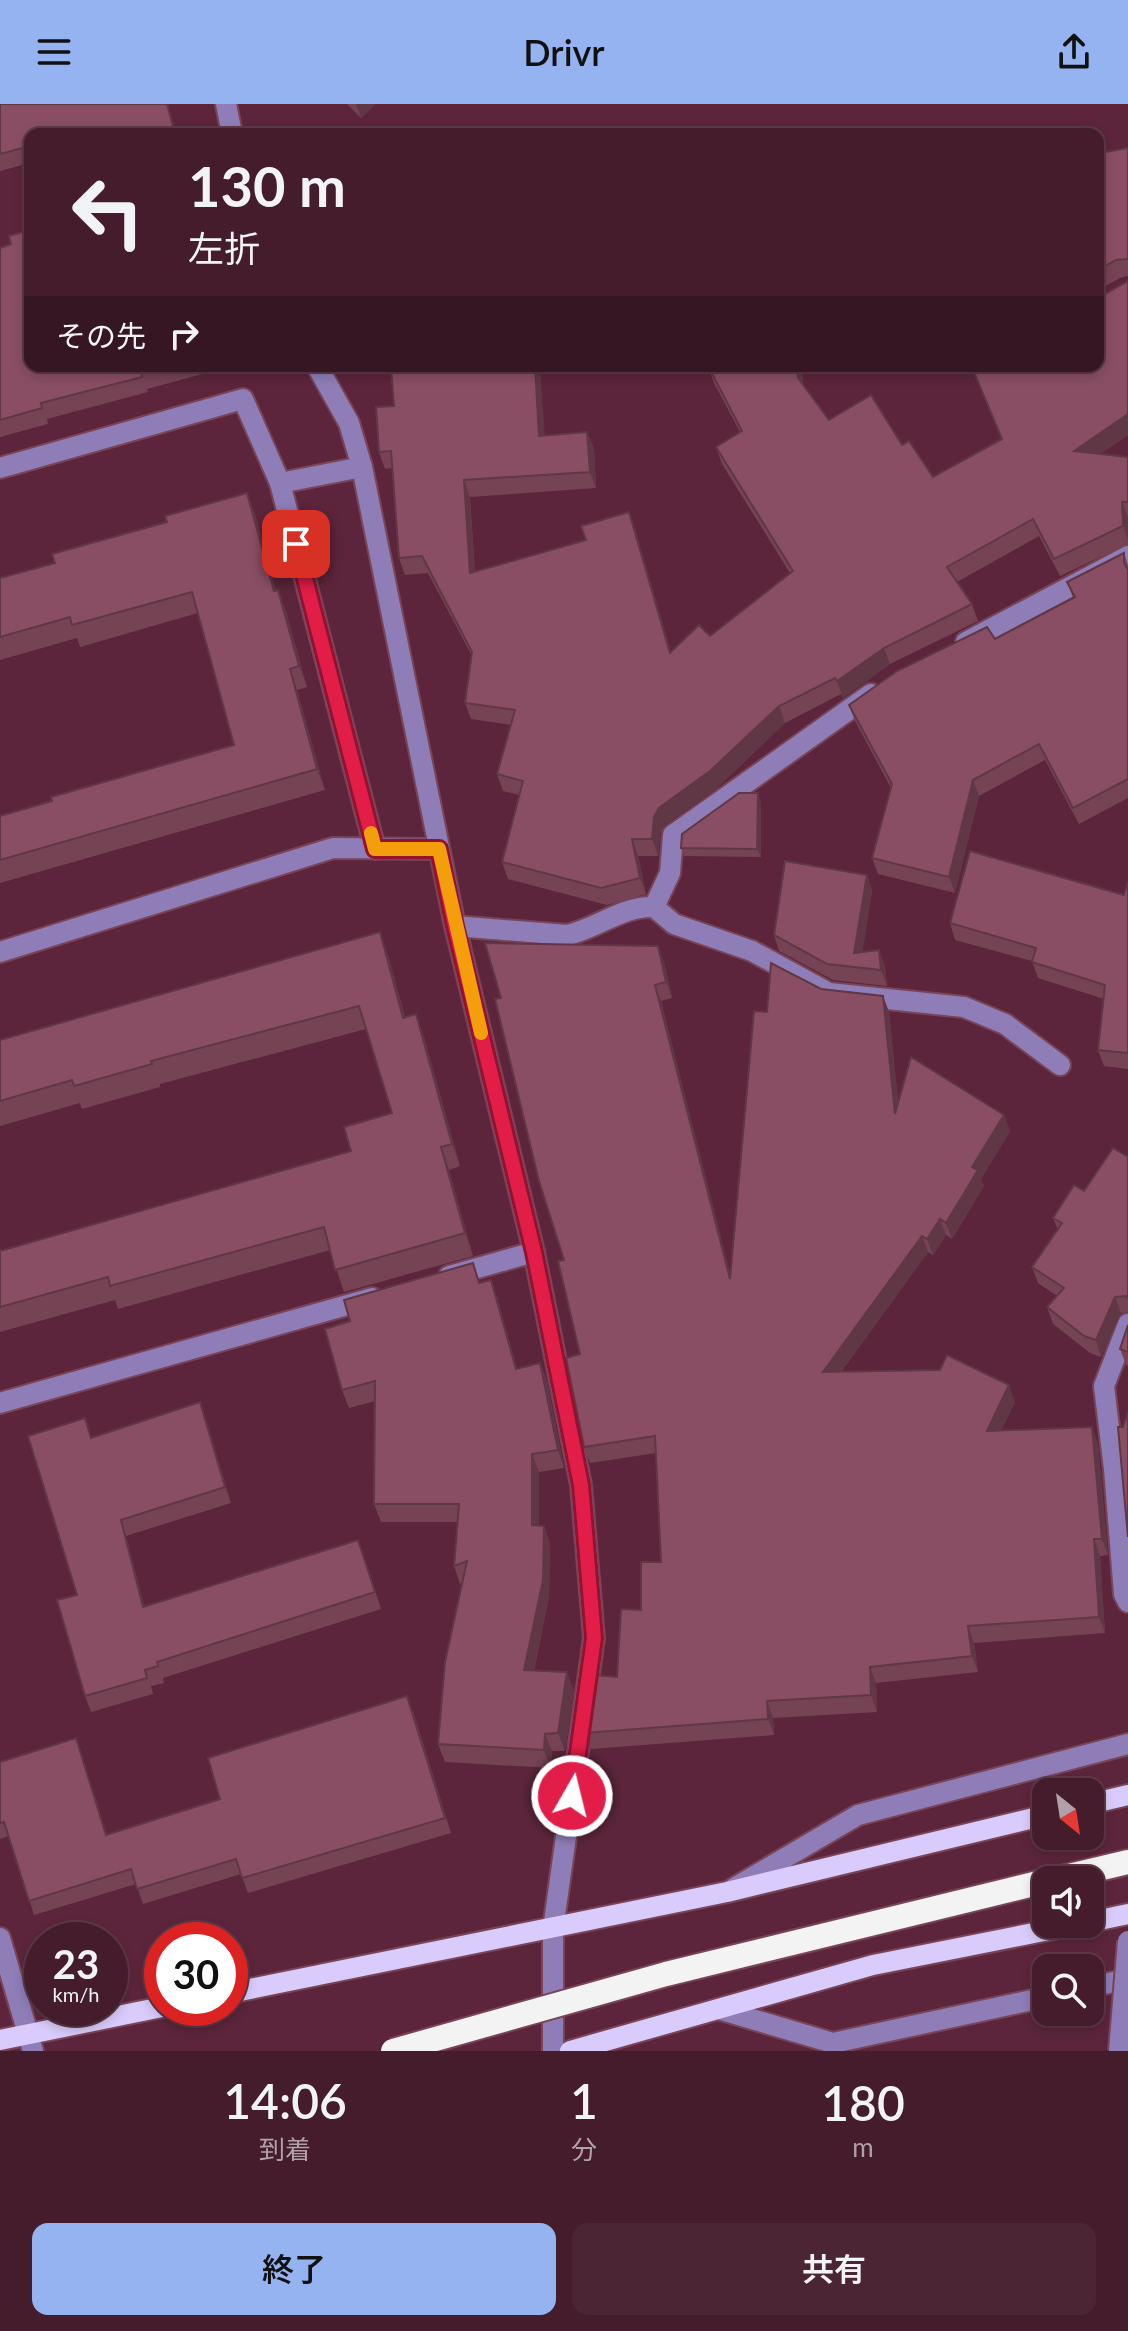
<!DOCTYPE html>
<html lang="ja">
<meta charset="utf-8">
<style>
:root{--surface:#451c2c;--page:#4c2534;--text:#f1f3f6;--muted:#b0a1a9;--line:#5d3a48;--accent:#95b2f1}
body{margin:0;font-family:Lato,"Noto Sans JP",sans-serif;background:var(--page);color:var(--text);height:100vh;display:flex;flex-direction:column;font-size:30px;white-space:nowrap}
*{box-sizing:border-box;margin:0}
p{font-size:26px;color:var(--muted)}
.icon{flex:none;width:44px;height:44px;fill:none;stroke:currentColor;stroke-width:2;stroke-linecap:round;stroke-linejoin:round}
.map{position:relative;height:1947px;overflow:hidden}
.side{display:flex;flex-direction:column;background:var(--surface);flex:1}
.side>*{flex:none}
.top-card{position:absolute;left:24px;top:24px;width:1080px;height:244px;border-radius:16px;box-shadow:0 4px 12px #0003,0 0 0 2px var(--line);background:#451c2c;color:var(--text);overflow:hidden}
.needle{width:52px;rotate:150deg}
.buttons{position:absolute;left:1032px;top:1674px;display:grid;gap:16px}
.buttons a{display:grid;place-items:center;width:72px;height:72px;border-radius:16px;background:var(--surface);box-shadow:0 4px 12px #0003,0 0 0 2px var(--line);font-size:40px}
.speed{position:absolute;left:24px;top:1818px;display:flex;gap:16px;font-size:40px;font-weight:700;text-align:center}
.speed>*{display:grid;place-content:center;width:104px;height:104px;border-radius:50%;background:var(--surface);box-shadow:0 4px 12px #0003,0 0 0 2px var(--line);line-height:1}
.speed small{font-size:20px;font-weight:400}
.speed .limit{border:12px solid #d22;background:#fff;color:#111}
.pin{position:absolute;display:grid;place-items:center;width:68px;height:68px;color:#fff;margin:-34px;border-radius:16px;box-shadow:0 4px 12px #0006}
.me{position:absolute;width:88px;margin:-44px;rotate:8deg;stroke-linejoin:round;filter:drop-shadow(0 0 6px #0008)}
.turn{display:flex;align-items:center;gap:28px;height:168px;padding:0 32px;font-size:36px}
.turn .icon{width:104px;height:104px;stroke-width:2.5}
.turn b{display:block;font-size:56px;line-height:68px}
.then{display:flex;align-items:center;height:76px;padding:0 32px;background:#0003;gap:16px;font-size:30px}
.eta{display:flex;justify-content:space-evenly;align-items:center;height:136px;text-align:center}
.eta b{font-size:48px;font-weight:600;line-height:56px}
.button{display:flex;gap:16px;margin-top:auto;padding:16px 32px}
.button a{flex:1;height:92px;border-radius:16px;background:var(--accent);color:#111;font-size:32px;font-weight:600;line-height:92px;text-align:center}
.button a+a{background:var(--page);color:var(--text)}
header{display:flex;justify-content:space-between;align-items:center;height:104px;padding:0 32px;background:var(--accent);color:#111;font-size:36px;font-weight:600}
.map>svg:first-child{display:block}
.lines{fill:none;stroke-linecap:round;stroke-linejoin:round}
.minor-casing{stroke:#784458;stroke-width:24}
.major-casing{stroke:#784458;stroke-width:24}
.highway-casing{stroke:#784458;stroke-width:28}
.minor{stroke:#8e7db7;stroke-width:20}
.major{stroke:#d9ccfc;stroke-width:20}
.highway{stroke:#f3f3f3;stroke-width:24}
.minor-bridge-casing{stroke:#784458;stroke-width:24;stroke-linecap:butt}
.highway-bridge-casing{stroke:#784458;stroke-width:28;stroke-linecap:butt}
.minor-bridge{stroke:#8e7db7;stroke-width:20}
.highway-bridge{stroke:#f3f3f3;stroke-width:24}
.wall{fill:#764355}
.shaded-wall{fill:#603745}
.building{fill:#894e63;stroke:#603745;stroke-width:2}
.route-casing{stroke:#92132f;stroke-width:20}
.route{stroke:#e11d48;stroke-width:14}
.slow{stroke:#f59e0b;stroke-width:14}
</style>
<header><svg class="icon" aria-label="menu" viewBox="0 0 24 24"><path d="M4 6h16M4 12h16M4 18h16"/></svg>Drivr<svg class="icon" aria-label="share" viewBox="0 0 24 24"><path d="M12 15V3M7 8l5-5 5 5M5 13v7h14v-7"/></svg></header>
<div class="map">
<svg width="1128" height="1947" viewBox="0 0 1128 1947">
<rect width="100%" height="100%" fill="#5c253b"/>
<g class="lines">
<defs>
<g id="minor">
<path d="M 226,0 L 232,30"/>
<path d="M 317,262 L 349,319 L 362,363 L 455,822 L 534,1148 L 581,1381 L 594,1534 L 553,1825 L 553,1947"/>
<path d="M 0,364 L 243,295 L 280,379 L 362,363"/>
<path d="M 280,379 L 375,745"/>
<path d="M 966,538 L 1128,452"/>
<path d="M 654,803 L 674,820 L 752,847 L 829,889 L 964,903 L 1005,920 L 1060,961"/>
<path d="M 455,822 L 567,831 C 596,825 624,801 654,803 L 670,769 L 673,731 L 871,590"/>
<path d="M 0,848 L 333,744 L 439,745"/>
<path d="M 449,1172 L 534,1148"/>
<path d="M 1128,1220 L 1104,1282 L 1114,1365 L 1124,1490 L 1128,1498"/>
<path d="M 0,1299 L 372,1194"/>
<path d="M 734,1784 L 858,1711 L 1128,1640"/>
<path d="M 0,1834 L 33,1947"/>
<path d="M 1090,1883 L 1128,1875"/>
<path d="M 718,1905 L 833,1939 L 1046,1893"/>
</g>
<g id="major">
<path d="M 1090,1700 L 1128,1691"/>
<path d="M 1090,1818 L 1128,1810"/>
<path d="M 230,1889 L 727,1788 L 1046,1711"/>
<path d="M 0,1936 L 162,1903"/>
<path d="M 570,1947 L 873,1861 L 1079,1820"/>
</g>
<g id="highway">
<path d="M 1052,1776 L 1128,1758"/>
<path d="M 666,1870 L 1046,1777"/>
</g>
</defs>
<!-- minor casing -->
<use href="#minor" class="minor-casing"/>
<!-- major casing -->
<use href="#major" class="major-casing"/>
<!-- highway casing -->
<use href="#highway" class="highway-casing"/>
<!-- minor -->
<use href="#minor" class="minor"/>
<!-- major -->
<use href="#major" class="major"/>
<!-- highway -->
<use href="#highway" class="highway"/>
<defs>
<path id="minor-bridge" d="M 1119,1947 L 1128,1837"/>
<path id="highway-bridge" d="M 393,1947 L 666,1870"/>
</defs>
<!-- minor-bridge casing -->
<use href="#minor-bridge" class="minor-bridge-casing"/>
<!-- highway-bridge casing -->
<use href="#highway-bridge" class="highway-bridge-casing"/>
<!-- minor-bridge -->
<use href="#minor-bridge" class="minor-bridge"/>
<!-- highway-bridge -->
<use href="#highway-bridge" class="highway-bridge"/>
</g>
<!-- wall -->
<g class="wall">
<path d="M 0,0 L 168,0 L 176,30 L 30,30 L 30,59 L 0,67 Z"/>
<path d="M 347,0 L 375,0 L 361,14 Z"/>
<path d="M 1098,40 L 1101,49 L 1128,44 L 1128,172 L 1122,173 L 1098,186 Z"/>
<path d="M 11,140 L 30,262 L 232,262 L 147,285 L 148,288 L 47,315 L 48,320 L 0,333 L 0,144 Z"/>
<path d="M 1128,177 L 1128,331 L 1100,350 L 1128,353 L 1128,440 L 1060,472 L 1039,432 L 957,478 L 972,500 L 978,517 L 890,560 L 843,594 L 841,590 L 785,619 L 717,684 L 665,721 L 660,729 L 658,752 L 638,752 L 646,790 L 607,801 L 508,775 L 502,758 L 520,691 L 503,687 L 497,670 L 511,621 L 471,615 L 465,599 L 472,552 L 428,469 L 405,471 L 399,454 L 392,364 L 385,365 L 379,348 L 544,331 L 587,328 L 594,345 L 596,384 L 470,393 L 475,468 L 635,425 L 671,548 L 710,532 L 790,469 L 722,360 L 716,343 L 740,328 L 714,279 L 708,262 L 803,281 L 829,316 L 902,341 L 933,373 L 1001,335 L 974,268 L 1098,262 Z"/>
<path d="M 247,389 L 255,410 L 276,487 L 286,507 L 307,583 L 297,586 L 325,686 L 0,779 L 0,712 L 234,641 L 198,509 L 80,543 L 77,534 L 0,556 L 0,474 L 55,459 Z"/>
<path d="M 1124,449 L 1128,461 L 1128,694 L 1079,720 L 1045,656 L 979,692 L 955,789 L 878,770 L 872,754 L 891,684 L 855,617 L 849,601 L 995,535 L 1073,494 L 1067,478 Z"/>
<path d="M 761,698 L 761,753 L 684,752 L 681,744 Z"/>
<path d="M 867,771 L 872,787 L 862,848 L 885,862 L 887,882 L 833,876 L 779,847 L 774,831 Z"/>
<path d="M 1128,778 L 1128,965 L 1104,962 L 1098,946 L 1104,895 L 1038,874 L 1032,857 L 955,836 L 950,819 L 1124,791 Z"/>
<path d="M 388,851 L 405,913 L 424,933 L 460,1062 L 449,1066 L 473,1152 L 344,1188 L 330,1146 L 118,1205 L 115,1196 L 0,1228 L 0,1147 L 351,1047 L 392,1009 L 366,925 L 160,980 L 160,983 L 82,1005 L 80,999 L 0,1022 L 0,936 Z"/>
<path d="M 664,858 L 672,894 L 661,897 L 730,1170 L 767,908 L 821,885 L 883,892 L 889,908 L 898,998 L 1004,1011 L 1010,1027 L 981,1075 L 984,1082 L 952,1135 L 946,1131 L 933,1151 L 928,1148 L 841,1268 L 1015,1298 L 1001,1326 L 1098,1340 L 1108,1451 L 1100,1452 L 1105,1529 L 974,1539 L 978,1568 L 876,1579 L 877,1608 L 773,1614 L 774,1631 L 591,1645 L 585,1629 L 617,1573 L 641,1506 L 661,1458 L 656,1349 L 590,1359 L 584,1343 L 580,1250 L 564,1156 L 539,1077 Z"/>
<path d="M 1128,1053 L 1128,1208 L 1121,1209 L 1101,1253 L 1090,1249 L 1053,1220 L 1047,1203 L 1057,1192 L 1038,1179 L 1032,1163 L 1058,1126 L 1053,1114 L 1084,1087 Z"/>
<path d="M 480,1179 L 497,1193 L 517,1265 L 540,1259 L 547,1277 L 564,1364 L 539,1368 L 539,1422 L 544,1422 L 550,1440 L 549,1493 L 534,1567 L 574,1586 L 565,1647 L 552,1647 L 551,1664 L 445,1658 L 438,1640 L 462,1479 L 460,1480 L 454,1462 L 457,1418 L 381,1418 L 374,1400 L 375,1297 L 349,1304 L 342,1286 Z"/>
<path d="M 1128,1221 L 1128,1262 L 1126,1261 L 1120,1245 Z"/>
<path d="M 200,1298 L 231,1399 L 126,1432 L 144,1502 L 364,1452 L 381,1505 L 163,1574 L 164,1579 L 151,1582 L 153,1590 L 91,1608 L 85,1592 L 77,1491 L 92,1334 Z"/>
<path d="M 413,1607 L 451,1729 L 248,1789 L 241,1770 L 143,1800 L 136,1780 L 34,1811 L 9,1732 L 0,1735 L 0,1658 L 81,1649 L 107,1731 L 220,1695 Z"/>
</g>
<!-- shaded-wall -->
<g class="shaded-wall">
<path d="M 167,0 L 168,0 L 176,30 L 175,30 Z"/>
<path d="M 356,0 L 375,0 L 361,14 Z"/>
<path d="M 535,262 L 540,262 L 546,348 L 539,332 Z"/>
<path d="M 797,262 L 802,262 L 804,290 L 798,274 Z"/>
<path d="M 1128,310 L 1128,331 L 1080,364 L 1074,347 Z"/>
<path d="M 587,328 L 594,345 L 596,384 L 590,368 Z"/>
<path d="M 464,376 L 470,393 L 476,486 L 470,469 Z"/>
<path d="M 247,389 L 255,410 L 282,508 L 274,487 Z"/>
<path d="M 1122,398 L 1128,413 L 1128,436 L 1123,422 Z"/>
<path d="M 629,408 L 635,425 L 676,566 L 670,549 Z"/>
<path d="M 278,486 L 286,507 L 307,583 L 299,562 Z"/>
<path d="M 884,544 L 890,560 L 843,594 L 837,577 Z"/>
<path d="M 290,565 L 297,586 L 325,686 L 317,665 Z"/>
<path d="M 779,602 L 785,619 L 717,684 L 665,721 L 660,729 L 658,752 L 652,735 L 654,713 L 659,704 Z"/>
<path d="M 973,676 L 979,692 L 955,789 L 949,773 Z"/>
<path d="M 758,689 L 761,698 L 761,753 L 757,745 Z"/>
<path d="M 632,735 L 638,752 L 646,790 L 640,774 Z"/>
<path d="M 867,771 L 872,787 L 860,865 L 854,849 Z"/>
<path d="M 380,828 L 388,851 L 411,936 L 403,914 Z"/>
<path d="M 658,842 L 664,858 L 672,894 L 666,878 Z"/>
<path d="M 879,846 L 885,862 L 887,882 L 881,866 Z"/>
<path d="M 655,881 L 661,897 L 736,1192 L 730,1175 Z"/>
<path d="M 883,892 L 889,908 L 901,1026 L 895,1010 Z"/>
<path d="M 416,910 L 424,933 L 460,1062 L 452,1040 Z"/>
<path d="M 1004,1011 L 1010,1027 L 981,1075 L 984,1082 L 952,1135 L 946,1119 L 972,1063 Z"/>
<path d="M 441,1043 L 449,1066 L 473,1152 L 465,1129 Z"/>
<path d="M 940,1115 L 946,1131 L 933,1151 L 927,1135 Z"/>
<path d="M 922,1132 L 928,1148 L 829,1284 L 823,1268 Z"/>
<path d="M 491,1176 L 497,1193 L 522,1283 L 516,1265 Z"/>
<path d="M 1115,1193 L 1121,1209 L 1101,1253 L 1096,1236 Z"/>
<path d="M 540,1259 L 547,1277 L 564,1364 L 558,1346 Z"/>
<path d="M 1009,1281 L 1015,1298 L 993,1343 L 987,1327 Z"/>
<path d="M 200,1298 L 206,1314 L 231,1399 L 225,1383 Z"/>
<path d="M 1092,1323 L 1098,1340 L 1108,1451 L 1102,1435 Z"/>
<path d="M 532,1350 L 539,1368 L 539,1439 L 532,1421 Z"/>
<path d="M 121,1416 L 126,1432 L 149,1519 L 143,1503 Z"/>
<path d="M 544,1422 L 550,1440 L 549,1493 L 530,1584 L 524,1566 Z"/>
<path d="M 1094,1435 L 1100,1452 L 1105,1529 L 1099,1513 Z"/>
<path d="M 968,1522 L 974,1539 L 978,1568 L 972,1552 Z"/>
<path d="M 870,1563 L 876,1579 L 877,1608 L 871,1591 Z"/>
<path d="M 567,1568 L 574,1586 L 565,1647 L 558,1629 Z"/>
<path d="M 767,1597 L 773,1614 L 774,1631 L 768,1615 Z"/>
<path d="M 545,1630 L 552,1647 L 551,1664 L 544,1646 Z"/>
</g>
<!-- building -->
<g class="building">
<path d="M 0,0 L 167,0 L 175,30 L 101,30 L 100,26 L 81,30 L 30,30 L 30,42 L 0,50 Z"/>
<path d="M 1098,42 L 1100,49 L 1128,44 L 1128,155 L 1116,156 L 1098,166 Z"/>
<path d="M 30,126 L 30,262 L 168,262 L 141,269 L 142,273 L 41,299 L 42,304 L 0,316 L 0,144 L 11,140 L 9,132 Z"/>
<path d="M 1128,177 L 1128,310 L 1074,347 L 1128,353 L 1128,398 L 1122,398 L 1123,422 L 1054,455 L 1033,415 L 947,463 L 972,500 L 884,544 L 837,577 L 835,574 L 779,602 L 710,667 L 659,704 L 654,713 L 652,735 L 632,735 L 640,774 L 601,784 L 502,758 L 523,677 L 497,670 L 515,606 L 465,599 L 472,548 L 422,452 L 399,454 L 391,347 L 379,348 L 376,303 L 394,302 L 391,262 L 535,262 L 539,332 L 587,328 L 590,368 L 464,376 L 470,469 L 586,436 L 581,422 L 629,408 L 670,549 L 699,521 L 710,532 L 793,467 L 716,343 L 742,327 L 708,262 L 797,262 L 798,274 L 829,316 L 871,291 L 902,341 L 909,337 L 933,373 L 1002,335 L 974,268 L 988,262 L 1098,262 L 1098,194 Z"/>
<path d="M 247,389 L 274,487 L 278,486 L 299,562 L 290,565 L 317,665 L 0,756 L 0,712 L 52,697 L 51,693 L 234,641 L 192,488 L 72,521 L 70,513 L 0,533 L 0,474 L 55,459 L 52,450 L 167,418 L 165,412 Z"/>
<path d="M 1124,449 L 1124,459 L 1128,466 L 1128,675 L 1073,704 L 1039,640 L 973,676 L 949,773 L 872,754 L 892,680 L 849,601 L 897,567 L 987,523 L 995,535 L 1075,493 L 1067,478 Z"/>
<path d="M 739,689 L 758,689 L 757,745 L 681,744 L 682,730 Z"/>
<path d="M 970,747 L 1124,791 L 1128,778 L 1128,949 L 1098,946 L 1105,881 L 1032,858 L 1036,844 L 950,819 Z"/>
<path d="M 785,757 L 867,771 L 854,849 L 879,846 L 881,866 L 827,860 L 774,831 Z"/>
<path d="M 380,828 L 403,914 L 416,910 L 452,1040 L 441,1043 L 465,1129 L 335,1166 L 324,1123 L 110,1182 L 108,1173 L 0,1203 L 0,1147 L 351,1047 L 344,1023 L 392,1009 L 359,902 L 151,957 L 152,960 L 74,982 L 72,976 L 0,997 L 0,936 Z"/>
<path d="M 485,839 L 658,842 L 666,878 L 655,881 L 730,1175 L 754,907 L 767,908 L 771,859 L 821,885 L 883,892 L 895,1010 L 911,953 L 1004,1011 L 972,1063 L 978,1066 L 946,1119 L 940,1115 L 927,1135 L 922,1132 L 823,1268 L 940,1266 L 947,1251 L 1009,1281 L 987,1327 L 1092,1323 L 1102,1435 L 1094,1435 L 1099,1513 L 968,1522 L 972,1552 L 870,1563 L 871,1591 L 767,1597 L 768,1615 L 585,1629 L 594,1571 L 617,1573 L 621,1505 L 641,1506 L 641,1458 L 661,1458 L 655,1332 L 584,1343 L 566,1254 L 580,1250 L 558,1157 L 564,1156 L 539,1077 L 495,895 L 501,894 Z"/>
<path d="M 1113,1044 L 1128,1053 L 1128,1194 L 1126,1192 L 1115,1193 L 1096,1236 L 1084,1232 L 1047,1203 L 1064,1184 L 1032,1163 L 1062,1119 L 1053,1114 L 1074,1081 L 1084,1087 Z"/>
<path d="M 473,1159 L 479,1179 L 491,1176 L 516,1265 L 540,1259 L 558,1346 L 532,1350 L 532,1421 L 544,1422 L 543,1476 L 524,1566 L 567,1568 L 558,1629 L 545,1630 L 544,1646 L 438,1640 L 445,1558 L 467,1457 L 454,1462 L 459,1400 L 374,1400 L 375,1277 L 342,1286 L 325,1225 L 350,1217 L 344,1196 Z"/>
<path d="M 1128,1221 L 1128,1248 L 1120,1245 Z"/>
<path d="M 200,1298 L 225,1383 L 121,1416 L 143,1503 L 358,1436 L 375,1488 L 157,1558 L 158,1562 L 145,1566 L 147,1574 L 85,1592 L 57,1496 L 77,1491 L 28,1332 L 85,1314 L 91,1334 Z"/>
<path d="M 1128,1308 L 1128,1433 L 1118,1323 L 1123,1323 Z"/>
<path d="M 407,1592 L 445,1714 L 242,1774 L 236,1755 L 137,1785 L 131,1765 L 29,1797 L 4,1718 L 0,1719 L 0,1658 L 76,1634 L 106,1731 L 220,1695 L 208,1654 Z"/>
</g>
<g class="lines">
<defs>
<path id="route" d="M 296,440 L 375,745 L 439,745 L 455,822 L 534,1148 L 581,1381 L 594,1534 L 572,1692"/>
</defs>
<!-- route casing -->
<use href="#route" class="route-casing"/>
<!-- route -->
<use href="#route" class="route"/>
<!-- slow -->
<path class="slow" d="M 371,729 L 375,745 L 439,745 L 481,929"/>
</g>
</svg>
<div class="buttons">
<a><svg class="needle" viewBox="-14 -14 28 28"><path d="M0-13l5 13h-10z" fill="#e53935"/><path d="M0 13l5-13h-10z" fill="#b0a1a9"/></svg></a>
<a><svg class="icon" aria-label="sound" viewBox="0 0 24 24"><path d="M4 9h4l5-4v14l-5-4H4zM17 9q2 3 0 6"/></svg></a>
<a><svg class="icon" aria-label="search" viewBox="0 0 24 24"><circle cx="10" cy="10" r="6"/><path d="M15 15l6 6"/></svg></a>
</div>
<div class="speed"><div>23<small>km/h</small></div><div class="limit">30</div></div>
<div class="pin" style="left:296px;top:440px;background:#d93025"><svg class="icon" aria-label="arrive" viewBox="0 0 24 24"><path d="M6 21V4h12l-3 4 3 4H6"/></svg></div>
<svg class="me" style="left:572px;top:1692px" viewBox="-20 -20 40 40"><circle r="17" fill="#e11d48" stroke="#fff" stroke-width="3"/><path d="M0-11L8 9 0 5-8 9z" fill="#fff"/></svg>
<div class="top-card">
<div class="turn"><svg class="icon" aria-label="left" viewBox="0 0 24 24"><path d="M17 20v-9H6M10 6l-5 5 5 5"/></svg><div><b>130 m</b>左折</div></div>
<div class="then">その先<svg class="icon" aria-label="right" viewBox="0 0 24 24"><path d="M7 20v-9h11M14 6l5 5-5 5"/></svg></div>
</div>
</div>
<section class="side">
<div class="eta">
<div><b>14:06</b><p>到着</p></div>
<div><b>1</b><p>分</p></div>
<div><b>180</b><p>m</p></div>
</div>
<div class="button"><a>終了</a><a>共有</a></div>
</section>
